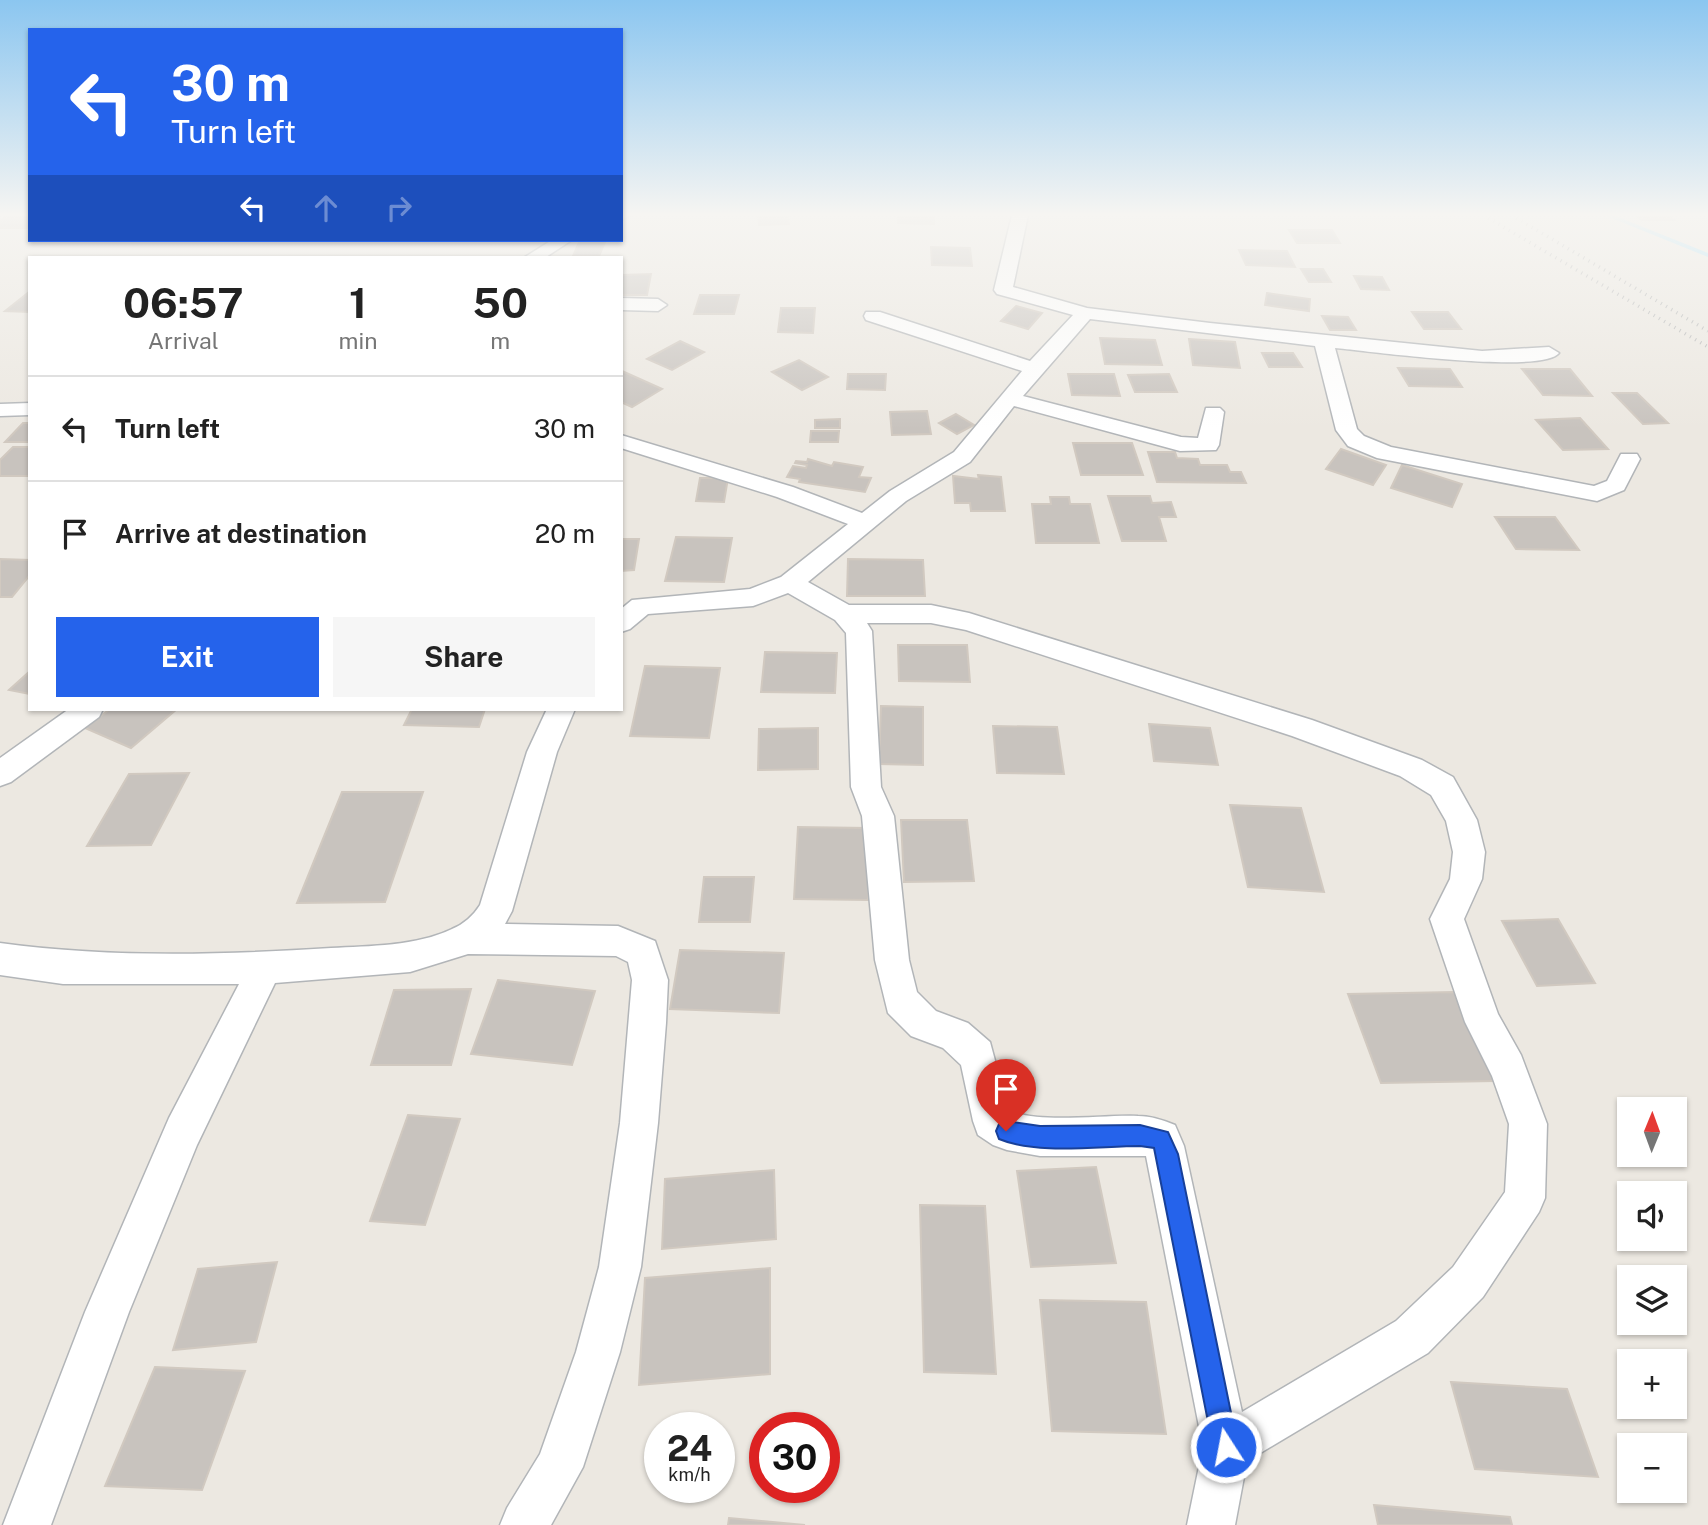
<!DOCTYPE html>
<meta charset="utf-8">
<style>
:root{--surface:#fff;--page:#f6f6f6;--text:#222;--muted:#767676;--line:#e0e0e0;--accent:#2563eb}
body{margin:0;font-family:"Public Sans",sans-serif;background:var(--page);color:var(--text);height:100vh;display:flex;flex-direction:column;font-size:26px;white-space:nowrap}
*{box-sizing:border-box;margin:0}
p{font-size:23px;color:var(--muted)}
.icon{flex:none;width:38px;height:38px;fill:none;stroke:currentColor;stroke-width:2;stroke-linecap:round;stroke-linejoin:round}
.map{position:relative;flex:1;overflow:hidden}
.sheet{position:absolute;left:28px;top:256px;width:595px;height:455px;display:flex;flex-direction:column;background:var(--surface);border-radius:0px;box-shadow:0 2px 5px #0004}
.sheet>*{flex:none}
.banner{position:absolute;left:28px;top:28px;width:595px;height:214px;border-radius:0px;box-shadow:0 2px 5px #0004;background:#2563eb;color:#fff;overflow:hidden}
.needle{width:46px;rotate:1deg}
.tools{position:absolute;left:1617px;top:1097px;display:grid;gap:14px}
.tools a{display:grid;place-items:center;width:70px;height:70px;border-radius:0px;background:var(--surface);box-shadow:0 2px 5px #0004;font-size:35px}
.speed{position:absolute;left:644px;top:1412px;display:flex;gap:14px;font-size:35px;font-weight:700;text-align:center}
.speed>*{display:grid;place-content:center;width:91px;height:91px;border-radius:50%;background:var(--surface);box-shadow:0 2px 5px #0004;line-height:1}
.speed small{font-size:18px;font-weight:400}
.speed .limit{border:10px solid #d22;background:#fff;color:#111}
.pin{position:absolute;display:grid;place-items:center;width:60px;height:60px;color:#fff;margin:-72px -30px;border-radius:50% 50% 50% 0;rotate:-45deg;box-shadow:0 0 7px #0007}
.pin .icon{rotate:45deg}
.me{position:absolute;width:77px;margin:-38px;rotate:349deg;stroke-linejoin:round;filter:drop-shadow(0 0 5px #0008)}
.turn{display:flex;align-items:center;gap:24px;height:147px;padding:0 28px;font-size:32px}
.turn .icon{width:91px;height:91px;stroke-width:2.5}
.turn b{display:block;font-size:49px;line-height:60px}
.lanes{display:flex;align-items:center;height:66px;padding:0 28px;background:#0003;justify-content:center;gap:35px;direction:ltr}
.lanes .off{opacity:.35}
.eta{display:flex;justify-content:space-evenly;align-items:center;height:119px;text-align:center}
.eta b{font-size:42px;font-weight:700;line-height:49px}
.button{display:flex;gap:14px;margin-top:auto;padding:14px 28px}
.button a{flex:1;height:80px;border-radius:0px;background:var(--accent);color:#fff;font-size:28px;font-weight:700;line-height:80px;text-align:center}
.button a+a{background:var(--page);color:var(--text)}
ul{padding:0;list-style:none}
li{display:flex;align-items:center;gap:21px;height:105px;padding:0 28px;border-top:2px solid var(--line)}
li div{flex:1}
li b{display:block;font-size:26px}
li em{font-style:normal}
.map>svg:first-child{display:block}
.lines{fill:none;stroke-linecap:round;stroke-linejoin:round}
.stream{fill:#a1e0fc;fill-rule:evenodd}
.building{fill:#c8c3be;stroke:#d1c9c0;stroke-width:2}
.street-casing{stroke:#b2b5b8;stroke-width:3}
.street{fill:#fff;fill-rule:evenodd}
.rail{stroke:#b0b1b2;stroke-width:3.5;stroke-dasharray:1 5;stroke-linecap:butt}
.route{fill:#2563eb;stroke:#184099;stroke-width:2}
</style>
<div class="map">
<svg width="1708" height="1525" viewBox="0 0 1708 1525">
<rect width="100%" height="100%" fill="#ece8e1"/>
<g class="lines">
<!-- stream -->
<path class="stream" d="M 1604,215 L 1613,215 L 1708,253 L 1708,257 Z"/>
</g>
<!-- building -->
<g class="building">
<path d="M 8,215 L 30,215 L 30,228 L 0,228 L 0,221 Z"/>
<path d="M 758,215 L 788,215 L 789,224 L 759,225 Z"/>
<path d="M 898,215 L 934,215 L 934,224 L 898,223 Z"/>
<path d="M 1636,215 L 1667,215 L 1674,220 L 1642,220 Z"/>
<path d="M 1289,230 L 1332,230 L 1340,243 L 1297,243 Z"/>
<path d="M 580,240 L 606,240 L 599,256 L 573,256 Z"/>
<path d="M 931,247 L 970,248 L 972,266 L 932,265 Z"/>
<path d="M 1239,250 L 1287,251 L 1295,267 L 1246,265 Z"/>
<path d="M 1301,269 L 1323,269 L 1331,282 L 1309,282 Z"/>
<path d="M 651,274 L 647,295 L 621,295 L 621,275 Z"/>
<path d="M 1354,276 L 1382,277 L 1389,290 L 1361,289 Z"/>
<path d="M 29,292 L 30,312 L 5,311 Z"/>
<path d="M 1267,293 L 1310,299 L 1309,311 L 1265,305 Z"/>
<path d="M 700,295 L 739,295 L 734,314 L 694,314 Z"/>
<path d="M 1016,306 L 1042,313 L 1028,329 L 1001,321 Z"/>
<path d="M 781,308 L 815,308 L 813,333 L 778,332 Z"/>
<path d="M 1412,312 L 1448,312 L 1461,329 L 1424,329 Z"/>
<path d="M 1322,316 L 1348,317 L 1356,330 L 1330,330 Z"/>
<path d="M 1100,338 L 1155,340 L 1162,365 L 1105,364 Z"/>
<path d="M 1189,339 L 1235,342 L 1240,368 L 1193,365 Z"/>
<path d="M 680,341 L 704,352 L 672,370 L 647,359 Z"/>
<path d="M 1262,353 L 1293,353 L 1302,367 L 1269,367 Z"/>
<path d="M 799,360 L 828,377 L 802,390 L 772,372 Z"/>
<path d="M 1398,368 L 1450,369 L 1462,387 L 1409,386 Z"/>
<path d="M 1522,369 L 1570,369 L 1592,396 L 1543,395 Z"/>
<path d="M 622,371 L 662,389 L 632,407 L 621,402 Z"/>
<path d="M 848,374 L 886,374 L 885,390 L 847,389 Z"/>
<path d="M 1068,374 L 1114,374 L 1120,396 L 1072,395 Z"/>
<path d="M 1169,374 L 1177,392 L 1135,392 L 1128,375 Z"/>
<path d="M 1613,393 L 1637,393 L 1668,423 L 1643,424 Z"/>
<path d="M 927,411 L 931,434 L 892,435 L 890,412 Z"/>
<path d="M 956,414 L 974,425 L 957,434 L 939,423 Z"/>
<path d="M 1580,418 L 1608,449 L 1563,450 L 1536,420 Z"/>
<path d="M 840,419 L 840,428 L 815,428 L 815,420 Z"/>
<path d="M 23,423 L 30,423 L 30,442 L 5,442 Z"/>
<path d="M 811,431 L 839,431 L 838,442 L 810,442 Z"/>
<path d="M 1073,443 L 1132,443 L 1143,475 L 1081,475 Z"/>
<path d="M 13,447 L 30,447 L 30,476 L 0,476 L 0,460 Z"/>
<path d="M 1341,449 L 1386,465 L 1373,485 L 1326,469 Z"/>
<path d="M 1148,452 L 1175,452 L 1177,458 L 1198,459 L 1200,465 L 1227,465 L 1230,472 L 1241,472 L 1246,483 L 1157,482 Z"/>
<path d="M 808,459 L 832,466 L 834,462 L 863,467 L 859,477 L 871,478 L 865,492 L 799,482 L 800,479 L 787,477 L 793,466 L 806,468 L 807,465 L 795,463 L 796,461 L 807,462 Z"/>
<path d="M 1402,465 L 1462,484 L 1452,507 L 1391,488 Z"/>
<path d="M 978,475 L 1001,477 L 1005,511 L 971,511 L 970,503 L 955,503 L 953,476 L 979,479 Z"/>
<path d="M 700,478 L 728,478 L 724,502 L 696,501 Z"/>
<path d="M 1108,496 L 1150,496 L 1152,503 L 1171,502 L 1176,517 L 1159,517 L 1166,541 L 1122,541 Z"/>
<path d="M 1050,497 L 1069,497 L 1070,504 L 1090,504 L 1099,543 L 1036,543 L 1032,504 L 1051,504 Z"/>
<path d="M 1495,517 L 1555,517 L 1579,550 L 1516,549 Z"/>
<path d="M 676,537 L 732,538 L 724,582 L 665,581 Z"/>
<path d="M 621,539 L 639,539 L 634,570 L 621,571 Z"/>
<path d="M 0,559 L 30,560 L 30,575 L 12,597 L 0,597 Z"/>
<path d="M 848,559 L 923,560 L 925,596 L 847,596 Z"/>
<path d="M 898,645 L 967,645 L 970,682 L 899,681 Z"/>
<path d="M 765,652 L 837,653 L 835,693 L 761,692 Z"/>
<path d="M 645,666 L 720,668 L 709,738 L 630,736 Z"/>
<path d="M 30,671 L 30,694 L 9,690 Z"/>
<path d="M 881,706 L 923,707 L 923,765 L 879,764 Z"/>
<path d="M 110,709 L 177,709 L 131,748 L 85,728 Z"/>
<path d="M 412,709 L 485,709 L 479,727 L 404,725 Z"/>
<path d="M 1149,724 L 1210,728 L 1218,765 L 1154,761 Z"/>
<path d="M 993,726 L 1057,727 L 1064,774 L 997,773 Z"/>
<path d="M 818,728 L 818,769 L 758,770 L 759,729 Z"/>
<path d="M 189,773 L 151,845 L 87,846 L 129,774 Z"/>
<path d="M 342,792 L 423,792 L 385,902 L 297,903 Z"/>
<path d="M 1230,805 L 1301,808 L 1324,892 L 1248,887 Z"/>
<path d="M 901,820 L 967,820 L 974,881 L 904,882 Z"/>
<path d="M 798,827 L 868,828 L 868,900 L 794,899 Z"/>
<path d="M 704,877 L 754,877 L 750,922 L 699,922 Z"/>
<path d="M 1558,919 L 1595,983 L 1537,986 L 1502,921 Z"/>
<path d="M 680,950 L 784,953 L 779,1013 L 670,1009 Z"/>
<path d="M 498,980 L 595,991 L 572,1065 L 471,1054 Z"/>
<path d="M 471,989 L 451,1065 L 371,1065 L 394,990 Z"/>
<path d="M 1455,992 L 1494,1081 L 1381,1083 L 1348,994 Z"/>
<path d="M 408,1115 L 460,1119 L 425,1225 L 370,1221 Z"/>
<path d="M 1096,1167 L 1116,1263 L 1031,1267 L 1017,1171 Z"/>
<path d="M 774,1170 L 776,1239 L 662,1249 L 665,1179 Z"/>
<path d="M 920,1205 L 985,1206 L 996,1374 L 924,1372 Z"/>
<path d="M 277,1262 L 256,1342 L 173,1350 L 198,1269 Z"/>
<path d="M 770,1268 L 770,1374 L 639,1385 L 645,1278 Z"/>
<path d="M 1040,1300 L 1146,1302 L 1166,1434 L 1052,1431 Z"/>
<path d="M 155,1367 L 245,1371 L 202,1490 L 105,1486 Z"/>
<path d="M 1451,1382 L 1567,1389 L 1598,1477 L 1475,1469 Z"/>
<path d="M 1374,1505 L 1510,1517 L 1512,1525 L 1378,1525 Z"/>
<path d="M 729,1518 L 805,1525 L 728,1525 Z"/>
</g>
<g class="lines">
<defs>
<g id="street">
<path d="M 621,215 L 630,215 L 622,220 Z"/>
<path d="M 1012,215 L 1028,215 L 1013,287 L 1087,308 L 1210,323 L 1482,351 L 1549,347 L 1559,353 C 1542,375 1368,351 1335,348 L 1357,429 L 1364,436 L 1391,447 L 1594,486 L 1607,481 L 1621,454 L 1637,454 L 1640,459 L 1624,490 L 1597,501 L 1377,458 L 1348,446 L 1336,430 L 1315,346 L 1090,319 L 1023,396 L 1181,437 L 1198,438 L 1206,408 L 1220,408 L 1224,412 L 1219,445 L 1216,450 L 1180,451 L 1014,406 L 970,462 L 906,501 L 808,582 L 849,605 L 931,605 L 969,613 L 1312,720 L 1422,760 L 1453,777 L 1477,820 L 1485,852 L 1482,879 L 1464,919 L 1498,1014 L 1521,1055 L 1547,1124 L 1545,1198 L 1539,1212 L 1483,1297 L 1428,1353 L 1247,1461 L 1235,1525 L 1187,1525 L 1203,1447 L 1146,1156 L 1040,1156 L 1007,1150 L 993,1145 L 978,1135 L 973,1121 L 961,1065 L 943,1048 L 911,1036 L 888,1013 L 875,960 L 862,816 L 851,787 L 846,633 L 835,620 L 788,593 L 753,606 L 648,614 L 630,629 L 621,632 L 621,609 L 632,600 L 750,589 L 781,577 L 848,524 L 777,497 L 621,448 L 621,435 L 793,487 L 862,513 L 890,491 L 954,452 L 1022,371 L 866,320 L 864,316 L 866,312 L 880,312 L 1030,361 L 1073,315 L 997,294 L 994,290 ZM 867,623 L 931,623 L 966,630 L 1292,736 L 1400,776 L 1431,795 L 1446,821 L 1453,852 L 1450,879 L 1430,919 L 1465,1022 L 1492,1076 L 1509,1124 L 1505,1192 L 1453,1267 L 1396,1321 L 1242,1412 L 1184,1146 L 1175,1125 C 1163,1120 1151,1116 1138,1116 C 1108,1114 1032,1125 1008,1109 L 990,1042 L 968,1023 L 936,1011 L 917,992 L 909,960 L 894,816 L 881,787 L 872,631 Z"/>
<path d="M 552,240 L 572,240 L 546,257 L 525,257 Z"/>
<path d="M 621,298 L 658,299 L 667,305 L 658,311 L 621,310 Z"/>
<path d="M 30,403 L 30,415 L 0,416 L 0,404 Z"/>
<path d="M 69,709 L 103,709 L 99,717 L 11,782 L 0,786 L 0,758 Z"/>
<path d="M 547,709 L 575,709 L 557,752 L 512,911 L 505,924 L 618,926 L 655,941 L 668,980 L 666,1023 L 658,1123 L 641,1267 L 620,1352 L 583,1467 L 551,1525 L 500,1525 L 507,1508 L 540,1454 L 576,1352 L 599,1267 L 620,1123 L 632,980 L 628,962 L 616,956 L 468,954 L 410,972 L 275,983 L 197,1145 L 129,1312 L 51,1525 L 3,1525 L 85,1312 L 169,1118 L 239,984 L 63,984 L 0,975 L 0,943 C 108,958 222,955 331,948 C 369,946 417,946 452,929 C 464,924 473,916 480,905 L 527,752 Z"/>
</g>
</defs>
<!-- street casing -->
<use href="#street" class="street-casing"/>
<!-- street -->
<use href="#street" class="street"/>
<!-- rail -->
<g class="rail">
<path d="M 1483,215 L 1708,347"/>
<path d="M 1511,215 L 1708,331"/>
</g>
</g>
<!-- sky -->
<linearGradient id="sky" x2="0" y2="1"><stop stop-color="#8bc6f0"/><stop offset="0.5" stop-color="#f6f5f2"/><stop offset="1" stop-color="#f6f5f2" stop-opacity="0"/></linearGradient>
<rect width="1708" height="429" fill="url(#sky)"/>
<!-- route -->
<path class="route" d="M 1006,1121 L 1040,1126 L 1140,1125 L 1168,1132 L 1178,1154 L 1238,1447 L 1234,1456 L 1226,1460 L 1217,1456 L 1213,1447 L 1154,1148 L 1140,1146 C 1099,1146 1037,1155 999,1139 L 996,1131 L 999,1124 Z"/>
</svg>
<div class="tools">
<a><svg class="needle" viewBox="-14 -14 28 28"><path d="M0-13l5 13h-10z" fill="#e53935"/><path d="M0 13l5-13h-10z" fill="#767676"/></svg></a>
<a><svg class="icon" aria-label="sound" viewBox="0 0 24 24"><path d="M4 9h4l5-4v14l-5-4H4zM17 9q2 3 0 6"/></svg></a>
<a><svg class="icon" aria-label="layers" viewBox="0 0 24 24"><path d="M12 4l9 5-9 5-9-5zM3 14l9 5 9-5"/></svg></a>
<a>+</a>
<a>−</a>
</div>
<div class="speed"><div>24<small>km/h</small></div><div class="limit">30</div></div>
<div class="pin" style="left:1006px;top:1131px;background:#d93025"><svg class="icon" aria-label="arrive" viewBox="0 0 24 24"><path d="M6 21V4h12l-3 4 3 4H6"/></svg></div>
<svg class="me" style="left:1226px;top:1447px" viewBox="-20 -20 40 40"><circle r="17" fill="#2563eb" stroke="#fff" stroke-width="3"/><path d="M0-11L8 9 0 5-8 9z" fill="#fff"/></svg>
<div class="banner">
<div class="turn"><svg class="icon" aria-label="left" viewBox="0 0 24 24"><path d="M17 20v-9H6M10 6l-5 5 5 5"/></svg><div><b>30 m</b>Turn left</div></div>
<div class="lanes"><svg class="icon" aria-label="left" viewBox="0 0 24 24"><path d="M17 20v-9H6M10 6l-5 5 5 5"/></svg><svg class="icon off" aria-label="ahead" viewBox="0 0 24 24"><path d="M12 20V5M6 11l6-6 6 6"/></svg><svg class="icon off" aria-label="right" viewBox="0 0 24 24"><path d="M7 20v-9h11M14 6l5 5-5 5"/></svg></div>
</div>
<section class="sheet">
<div class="eta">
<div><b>06:57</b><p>Arrival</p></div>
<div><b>1</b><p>min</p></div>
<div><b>50</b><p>m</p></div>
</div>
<ul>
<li><svg class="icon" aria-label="left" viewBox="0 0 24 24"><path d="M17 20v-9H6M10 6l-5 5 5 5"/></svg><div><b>Turn left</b></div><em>30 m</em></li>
<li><svg class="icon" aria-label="arrive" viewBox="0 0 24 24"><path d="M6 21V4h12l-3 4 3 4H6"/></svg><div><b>Arrive at destination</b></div><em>20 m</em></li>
</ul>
<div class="button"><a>Exit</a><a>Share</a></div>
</section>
</div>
